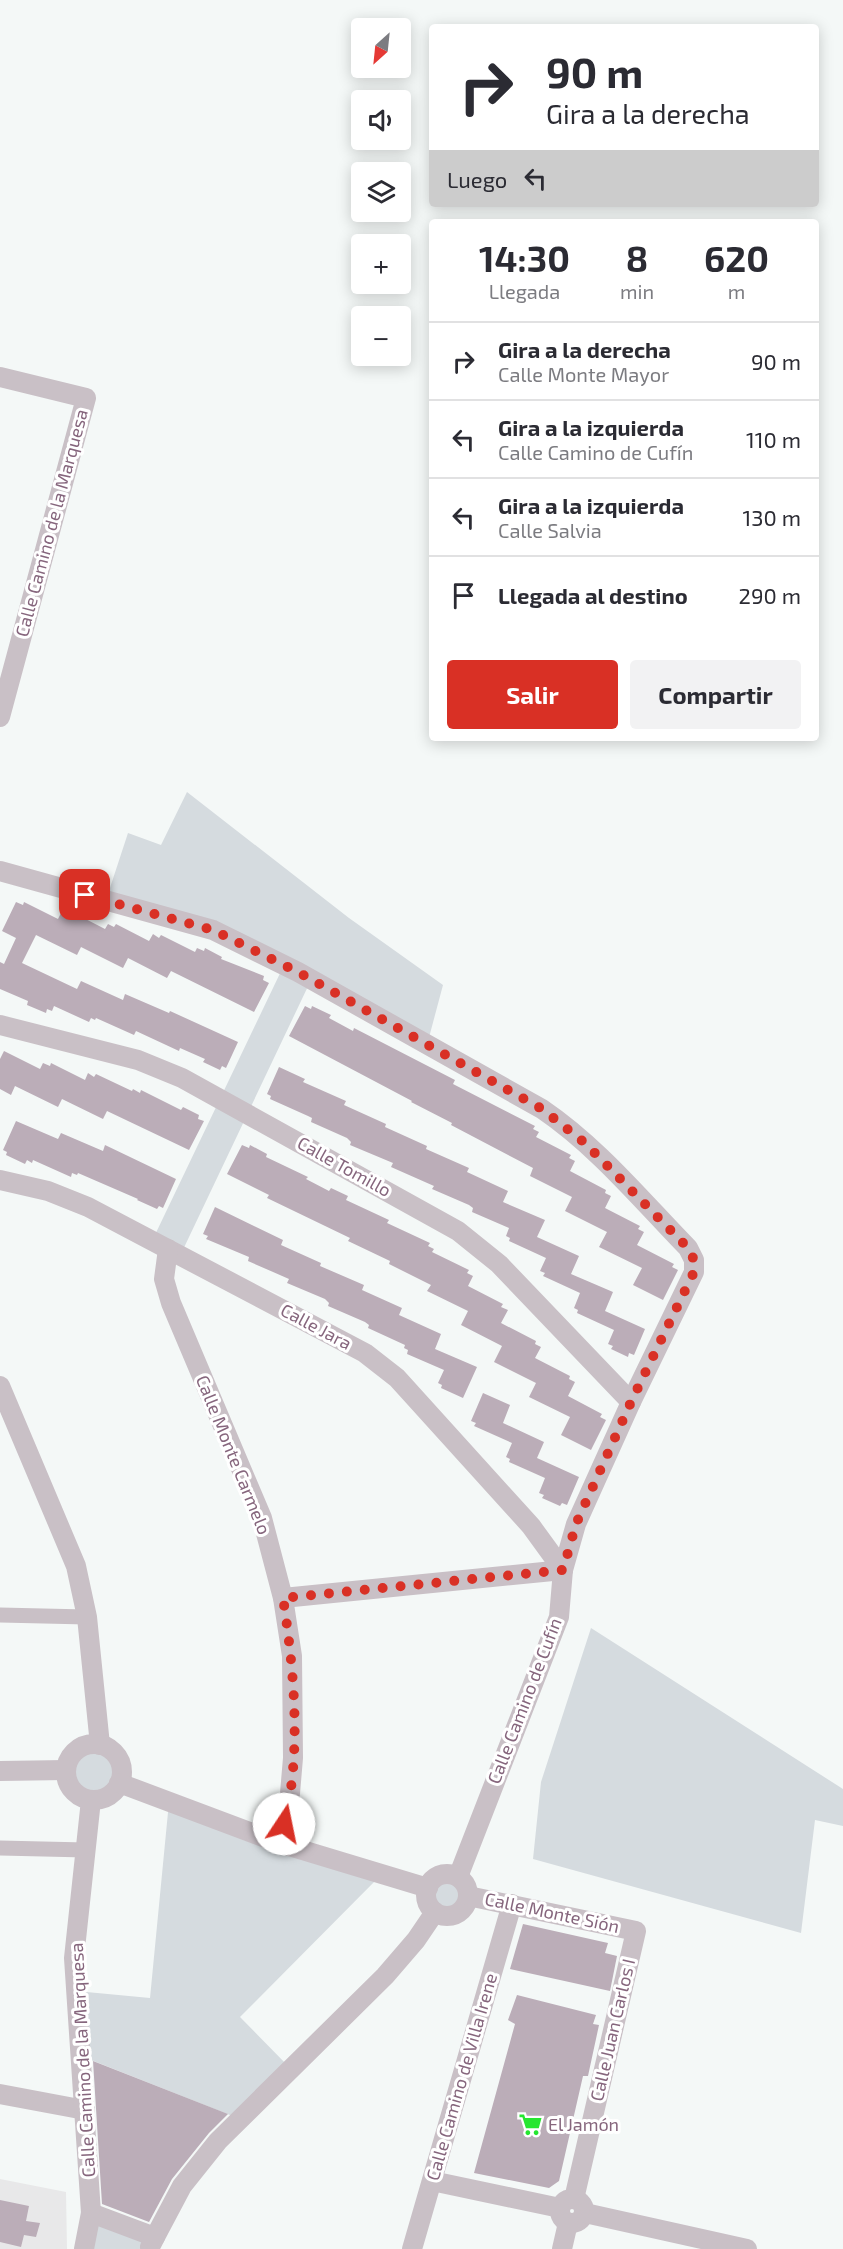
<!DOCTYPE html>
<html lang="es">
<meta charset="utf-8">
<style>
:root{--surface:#fff;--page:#f2f2f3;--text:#2b2b33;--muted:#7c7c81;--line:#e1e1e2;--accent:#d93025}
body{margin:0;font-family:"Exo 2",sans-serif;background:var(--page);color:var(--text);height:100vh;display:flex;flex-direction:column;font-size:22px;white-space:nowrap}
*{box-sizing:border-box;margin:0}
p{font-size:20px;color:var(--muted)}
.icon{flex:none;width:33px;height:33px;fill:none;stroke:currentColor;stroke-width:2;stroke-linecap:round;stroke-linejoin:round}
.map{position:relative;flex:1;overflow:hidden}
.sheet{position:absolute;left:429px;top:219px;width:390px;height:522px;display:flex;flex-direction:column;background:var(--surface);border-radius:6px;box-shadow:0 3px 15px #0003}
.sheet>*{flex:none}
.banner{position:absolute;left:429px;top:24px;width:390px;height:183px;border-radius:6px;box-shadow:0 3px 15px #0003;background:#fff;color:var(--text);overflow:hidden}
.needle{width:39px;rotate:207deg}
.controls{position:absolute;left:351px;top:18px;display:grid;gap:12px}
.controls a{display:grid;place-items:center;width:60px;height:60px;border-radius:6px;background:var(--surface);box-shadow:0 3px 15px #0003;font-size:30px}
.pin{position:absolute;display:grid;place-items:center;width:51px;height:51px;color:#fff;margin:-26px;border-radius:12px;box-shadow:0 3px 9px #0006}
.me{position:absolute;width:66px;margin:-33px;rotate:11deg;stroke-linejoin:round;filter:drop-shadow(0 0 4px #0008)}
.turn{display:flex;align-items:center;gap:21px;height:126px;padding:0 18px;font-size:27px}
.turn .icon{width:78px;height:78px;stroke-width:2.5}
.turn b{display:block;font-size:42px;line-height:51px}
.then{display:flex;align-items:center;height:57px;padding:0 18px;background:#0003;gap:12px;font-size:22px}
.eta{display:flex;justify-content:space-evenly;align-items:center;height:102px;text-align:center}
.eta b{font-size:36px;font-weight:700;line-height:42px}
.button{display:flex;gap:12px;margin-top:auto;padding:12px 18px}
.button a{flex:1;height:69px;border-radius:6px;background:var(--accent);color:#fff;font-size:24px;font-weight:700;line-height:69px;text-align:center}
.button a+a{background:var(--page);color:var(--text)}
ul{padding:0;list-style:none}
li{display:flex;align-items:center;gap:18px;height:78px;padding:0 18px;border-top:2px solid var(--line)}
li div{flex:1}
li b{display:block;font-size:22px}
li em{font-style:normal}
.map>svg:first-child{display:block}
.built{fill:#e8e8e9}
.green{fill:#d5dbdf}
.building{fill:#bbadb8}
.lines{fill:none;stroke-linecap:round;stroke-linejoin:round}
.pedestrian{stroke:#c9c0c6;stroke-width:15}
.minor{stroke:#c9c0c6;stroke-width:20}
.route{stroke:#d93025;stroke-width:10;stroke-dasharray:0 18}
.labels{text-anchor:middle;stroke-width:6;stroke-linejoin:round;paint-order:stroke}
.street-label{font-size:18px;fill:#86667d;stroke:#fff}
.poi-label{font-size:18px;fill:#86667d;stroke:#fff;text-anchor:start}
</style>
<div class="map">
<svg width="843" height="2249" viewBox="0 0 843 2249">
<rect width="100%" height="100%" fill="#f4f8f7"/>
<!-- built -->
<path class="built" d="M 0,2179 L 66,2192 L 67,2249 L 0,2249 Z"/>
<!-- green -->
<g class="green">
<path d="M 187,792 L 349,918 L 443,985 L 427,1045 L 311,980 L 180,1256 L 153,1239 L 284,965 L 106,900 L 128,833 L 161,845 Z"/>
<path d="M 591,1628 L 843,1789 L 843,1826 L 815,1820 L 801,1933 L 533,1859 L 541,1782 Z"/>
<circle cx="94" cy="1773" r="22"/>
<path d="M 169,1802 L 382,1874 L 240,2017 L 291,2069 L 240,2119 L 81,2056 L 76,1991 L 150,1998 Z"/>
<circle cx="448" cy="1895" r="17"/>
<path d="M 91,2213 L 155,2237 L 149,2249 L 84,2249 Z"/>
</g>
<!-- building -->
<g class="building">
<path d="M 16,902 L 23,905 L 24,902 L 58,919 L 62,911 L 69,914 L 70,911 L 105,929 L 108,924 L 114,927 L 116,924 L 149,941 L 153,934 L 159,938 L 161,935 L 195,952 L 197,948 L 204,951 L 205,948 L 222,957 L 221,959 L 264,976 L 263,980 L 269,983 L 254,1012 L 171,971 L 167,978 L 128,958 L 123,968 L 81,947 L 77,955 L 36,935 L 22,963 L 77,989 L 81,981 L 123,1000 L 125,994 L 169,1013 L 170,1011 L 238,1042 L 226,1068 L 222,1066 L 220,1070 L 203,1062 L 205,1059 L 180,1048 L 179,1051 L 136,1031 L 134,1035 L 96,1018 L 95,1020 L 91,1018 L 89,1022 L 54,1006 L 52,1011 L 47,1009 L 46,1013 L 27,1005 L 28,1001 L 0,989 L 0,962 L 4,964 L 16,938 L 2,931 Z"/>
<path d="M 305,1006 L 311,1009 L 312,1006 L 331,1015 L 329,1018 L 353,1031 L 354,1028 L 455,1080 L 453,1084 L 535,1126 L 533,1129 L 539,1132 L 536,1137 L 571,1155 L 569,1158 L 575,1161 L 570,1171 L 606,1190 L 605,1193 L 611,1196 L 605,1208 L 640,1226 L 638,1229 L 644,1232 L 637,1245 L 674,1264 L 672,1267 L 678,1270 L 663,1300 L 633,1285 L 642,1268 L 599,1247 L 607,1232 L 565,1211 L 572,1197 L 530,1176 L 533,1168 L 451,1125 L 452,1123 L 411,1102 L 412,1101 L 289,1036 Z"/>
<path d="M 4,1051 L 40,1069 L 43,1063 L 50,1066 L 51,1063 L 85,1080 L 88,1073 L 94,1077 L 96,1074 L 132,1091 L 133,1089 L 140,1093 L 141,1090 L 181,1110 L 183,1107 L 199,1115 L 198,1119 L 204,1121 L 189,1150 L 107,1111 L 103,1119 L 62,1099 L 58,1107 L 15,1086 L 11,1095 L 0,1089 L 0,1059 Z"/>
<path d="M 279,1067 L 305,1079 L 303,1082 L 346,1101 L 344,1105 L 386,1124 L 385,1127 L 427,1146 L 426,1149 L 469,1168 L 467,1172 L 508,1191 L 503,1202 L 545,1220 L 537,1237 L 579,1256 L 571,1274 L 613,1292 L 605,1311 L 645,1329 L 634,1355 L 629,1353 L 628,1357 L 611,1349 L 613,1346 L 608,1344 L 614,1330 L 577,1313 L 578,1310 L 574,1308 L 580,1293 L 543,1276 L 545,1273 L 540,1271 L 546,1258 L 509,1241 L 510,1238 L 506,1236 L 509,1228 L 472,1212 L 473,1208 L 469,1205 L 432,1189 L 434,1186 L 391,1167 L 393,1163 L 350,1145 L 351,1142 L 347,1138 L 311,1122 L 312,1118 L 308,1116 L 270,1099 L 271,1096 L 267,1094 Z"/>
<path d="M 16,1121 L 58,1139 L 61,1133 L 103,1151 L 105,1145 L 176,1179 L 163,1208 L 159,1206 L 157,1209 L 137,1200 L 138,1199 L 78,1173 L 77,1175 L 72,1173 L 71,1177 L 33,1160 L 32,1163 L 27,1160 L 25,1164 L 6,1155 L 7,1152 L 3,1150 Z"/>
<path d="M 242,1145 L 249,1148 L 250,1145 L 267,1154 L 266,1157 L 308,1177 L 306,1179 L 329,1191 L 331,1188 L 348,1196 L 346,1200 L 389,1220 L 387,1223 L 430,1243 L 428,1246 L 434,1249 L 432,1252 L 469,1270 L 467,1273 L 473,1276 L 468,1286 L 503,1304 L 501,1307 L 508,1310 L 501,1323 L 536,1341 L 535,1344 L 541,1347 L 535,1358 L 570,1376 L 569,1379 L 575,1382 L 568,1396 L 602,1414 L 600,1417 L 606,1420 L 591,1450 L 561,1435 L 570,1417 L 529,1397 L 536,1383 L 494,1362 L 502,1346 L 461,1325 L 468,1311 L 427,1291 L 431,1285 L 389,1264 L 390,1261 L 348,1241 L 350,1238 L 267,1198 L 269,1195 L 227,1174 Z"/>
<path d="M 215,1207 L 283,1240 L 281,1245 L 321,1263 L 320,1266 L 364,1285 L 362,1290 L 402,1308 L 399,1315 L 441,1334 L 435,1349 L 477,1367 L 463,1398 L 441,1388 L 442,1385 L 438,1383 L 444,1370 L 407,1354 L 408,1350 L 404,1348 L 405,1345 L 368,1328 L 369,1325 L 365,1322 L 328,1306 L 329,1303 L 325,1299 L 287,1283 L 289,1279 L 248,1261 L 249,1257 L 206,1239 L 208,1236 L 203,1234 Z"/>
<path d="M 483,1393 L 510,1405 L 503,1423 L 544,1442 L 537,1458 L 579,1477 L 567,1505 L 562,1503 L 560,1506 L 542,1498 L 544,1495 L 539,1493 L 545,1478 L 509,1462 L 510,1459 L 506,1457 L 512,1443 L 474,1426 L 476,1423 L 471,1421 Z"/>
<path d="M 523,1924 L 608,1943 L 605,1953 L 617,1956 L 610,1991 L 510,1969 Z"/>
<path d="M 517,1995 L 596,2015 L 593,2024 L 599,2025 L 588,2076 L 583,2076 L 559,2181 L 549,2188 L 474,2173 L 515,2024 L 508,2020 Z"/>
<path d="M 93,2061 L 228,2114 L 209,2133 L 172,2179 L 149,2222 L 102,2204 Z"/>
<path d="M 0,2200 L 29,2206 L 26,2221 L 40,2223 L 36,2237 L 24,2235 L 21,2247 L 0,2242 Z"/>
</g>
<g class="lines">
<!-- pedestrian -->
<g class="pedestrian">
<path d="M 0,1615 L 87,1617"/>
<path d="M 0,1848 L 86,1850"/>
</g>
<!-- minor -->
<g class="minor">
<path d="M 0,377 L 86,398 L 0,717"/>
<path d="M 0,871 L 213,930 L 298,972 L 542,1109 C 598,1147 642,1201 688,1248 L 694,1260 L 694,1272 L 631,1402 L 576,1524 L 563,1570 L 559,1617 L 458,1877"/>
<path d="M 0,1025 L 138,1060 L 182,1078 L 458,1231 L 499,1264 L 631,1402"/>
<path d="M 0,1180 L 48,1191 L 88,1207 L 365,1353 L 397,1378 L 531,1526 L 563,1570"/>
<path d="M 168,1249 L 164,1279 L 171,1303 L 262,1518 L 283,1598 L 292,1656 L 293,1758 L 289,1805 L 279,1843"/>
<path d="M 0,1386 L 76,1566 L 87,1617 L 100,1745"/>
<path d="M 283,1598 L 563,1570"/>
<circle cx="94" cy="1772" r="28"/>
<path d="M 0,1771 L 66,1770"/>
<path d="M 119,1783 L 279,1843 L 428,1888"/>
<circle cx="447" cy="1895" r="21"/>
<path d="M 468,1896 L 636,1931 L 574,2199"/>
<path d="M 0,2094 L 85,2110"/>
<path d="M 432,2181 L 560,2208"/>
<circle cx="572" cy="2211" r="12"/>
<path d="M 91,2213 L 74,1958 L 91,1800"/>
<path d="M 585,2213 L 747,2249"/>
<path d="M 155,2237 L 182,2186 L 218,2141 L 385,1976 L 416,1940 L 435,1912"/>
<path d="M 84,2249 L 91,2213 L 155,2237 L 150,2247"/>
<path d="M 412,2249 L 512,1904"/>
<path d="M 562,2249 L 568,2223"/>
</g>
</g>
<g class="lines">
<!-- route -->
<path class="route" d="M 85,895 L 213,930 L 298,972 L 542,1109 L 585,1143 L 688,1248 L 694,1260 L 694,1272 L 631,1402 L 576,1524 L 563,1570 L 283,1598 C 294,1669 302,1755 284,1824"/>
</g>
<!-- icons -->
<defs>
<symbol id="supermarket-bare" viewBox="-9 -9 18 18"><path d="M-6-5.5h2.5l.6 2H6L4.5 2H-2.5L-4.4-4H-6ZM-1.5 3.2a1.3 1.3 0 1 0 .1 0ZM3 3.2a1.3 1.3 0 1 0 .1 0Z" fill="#26e630" stroke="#fff" stroke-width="2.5" paint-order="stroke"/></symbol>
</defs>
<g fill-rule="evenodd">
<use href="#supermarket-bare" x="514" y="2108" width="33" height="33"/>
</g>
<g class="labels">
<!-- street labels -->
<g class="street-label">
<text transform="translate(52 523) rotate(-75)" y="6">Calle Camino de la Marquesa</text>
<text transform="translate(344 1167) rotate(29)" y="6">Calle Tomillo</text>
<text transform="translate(316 1327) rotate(28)" y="6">Calle Jara</text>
<text transform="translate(233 1455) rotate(68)" y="6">Calle Monte Carmelo</text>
<text transform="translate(525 1701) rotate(-69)" y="6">Calle Camino de Cufín</text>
<text transform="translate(552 1913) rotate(12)" y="6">Calle Monte Sión</text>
<text transform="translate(613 2030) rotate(-77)" y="6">Calle Juan Carlos I</text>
<text transform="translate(83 2060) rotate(-93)" y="6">Calle Camino de la Marquesa</text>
<text transform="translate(462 2077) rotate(-74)" y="6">Calle Camino de Villa Irene</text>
</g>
<!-- poi labels -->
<g class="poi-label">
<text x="548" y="2131">El Jamón</text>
</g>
</g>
</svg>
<div class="controls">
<a><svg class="needle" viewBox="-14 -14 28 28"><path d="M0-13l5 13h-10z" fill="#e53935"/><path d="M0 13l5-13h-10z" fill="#7c7c81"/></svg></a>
<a><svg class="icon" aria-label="sound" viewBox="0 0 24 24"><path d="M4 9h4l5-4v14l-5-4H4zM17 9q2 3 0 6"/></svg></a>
<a><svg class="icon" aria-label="layers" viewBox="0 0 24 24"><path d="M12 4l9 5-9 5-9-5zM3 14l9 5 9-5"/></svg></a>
<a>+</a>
<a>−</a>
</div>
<div class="pin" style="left:85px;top:895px;background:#d93025"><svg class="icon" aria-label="arrive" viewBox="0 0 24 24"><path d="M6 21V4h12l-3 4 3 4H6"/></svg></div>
<svg class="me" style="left:284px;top:1824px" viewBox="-20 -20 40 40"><circle r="19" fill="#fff"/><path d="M0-13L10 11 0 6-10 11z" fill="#d93025"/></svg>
<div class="banner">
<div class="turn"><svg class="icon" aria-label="right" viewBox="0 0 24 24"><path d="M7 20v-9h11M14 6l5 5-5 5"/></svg><div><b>90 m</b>Gira a la derecha</div></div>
<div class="then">Luego<svg class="icon" aria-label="left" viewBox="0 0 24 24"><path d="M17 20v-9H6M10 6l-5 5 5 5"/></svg></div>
</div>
<section class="sheet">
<div class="eta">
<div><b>14:30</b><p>Llegada</p></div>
<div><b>8</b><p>min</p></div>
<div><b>620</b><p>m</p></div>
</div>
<ul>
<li><svg class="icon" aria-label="right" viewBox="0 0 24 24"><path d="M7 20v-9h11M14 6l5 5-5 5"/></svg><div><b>Gira a la derecha</b><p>Calle Monte Mayor</p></div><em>90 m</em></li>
<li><svg class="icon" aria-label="left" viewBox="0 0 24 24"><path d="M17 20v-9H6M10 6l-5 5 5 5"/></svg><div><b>Gira a la izquierda</b><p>Calle Camino de Cufín</p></div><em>110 m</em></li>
<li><svg class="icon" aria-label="left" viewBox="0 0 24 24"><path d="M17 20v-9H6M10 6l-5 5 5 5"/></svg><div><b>Gira a la izquierda</b><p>Calle Salvia</p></div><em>130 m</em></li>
<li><svg class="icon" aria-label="arrive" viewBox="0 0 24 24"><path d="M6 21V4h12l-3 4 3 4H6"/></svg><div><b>Llegada al destino</b></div><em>290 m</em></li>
</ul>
<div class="button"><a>Salir</a><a>Compartir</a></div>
</section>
</div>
